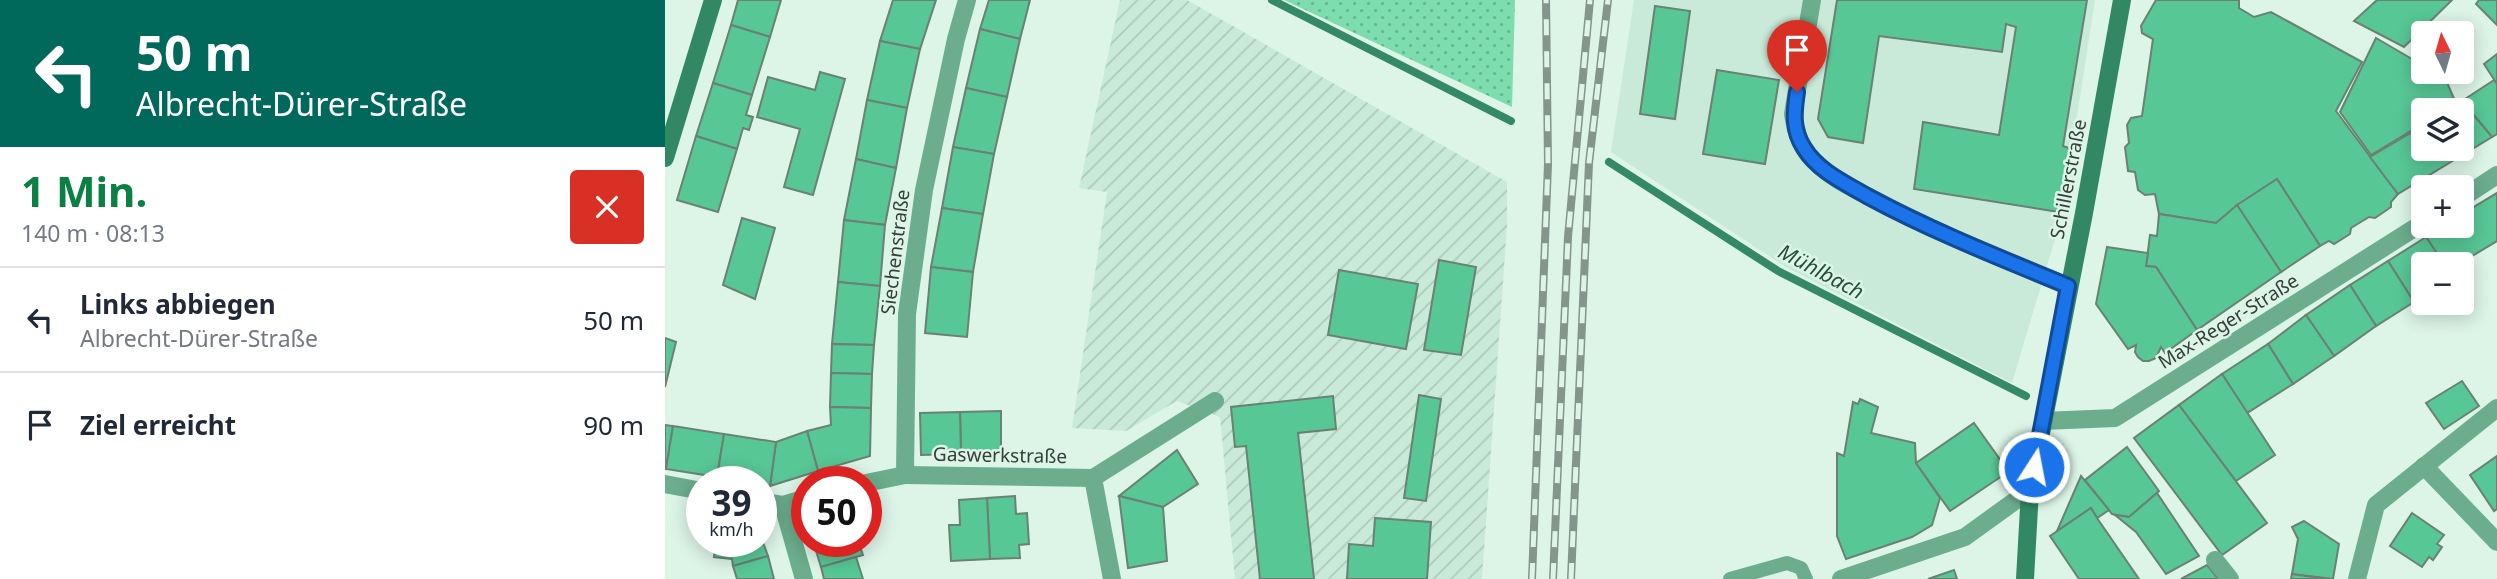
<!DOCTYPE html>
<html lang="de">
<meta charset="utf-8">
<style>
:root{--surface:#fff;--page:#f6f6f7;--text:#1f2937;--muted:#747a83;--line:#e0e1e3;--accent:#0b8043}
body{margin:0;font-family:"Noto Sans",sans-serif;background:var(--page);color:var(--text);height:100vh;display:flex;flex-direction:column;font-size:26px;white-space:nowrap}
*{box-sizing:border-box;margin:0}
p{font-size:23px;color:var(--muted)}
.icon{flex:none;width:38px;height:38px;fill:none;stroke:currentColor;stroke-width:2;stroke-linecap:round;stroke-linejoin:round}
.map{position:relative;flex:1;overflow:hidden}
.drawer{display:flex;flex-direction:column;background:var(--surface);width:665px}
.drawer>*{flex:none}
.top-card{background:#00695c;color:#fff;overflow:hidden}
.needle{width:46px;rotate:355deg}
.controls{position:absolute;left:1746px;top:21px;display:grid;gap:14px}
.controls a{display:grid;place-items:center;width:63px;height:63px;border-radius:7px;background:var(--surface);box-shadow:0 4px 18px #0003;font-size:35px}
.speed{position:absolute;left:21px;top:466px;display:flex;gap:14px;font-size:35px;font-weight:700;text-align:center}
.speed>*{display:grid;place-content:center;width:91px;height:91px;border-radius:50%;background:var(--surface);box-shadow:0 4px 18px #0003;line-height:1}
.speed small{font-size:18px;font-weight:400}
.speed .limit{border:10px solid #d22;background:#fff;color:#111}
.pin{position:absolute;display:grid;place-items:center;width:60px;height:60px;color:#fff;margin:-72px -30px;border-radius:50% 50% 50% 0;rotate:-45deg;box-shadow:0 0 7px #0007}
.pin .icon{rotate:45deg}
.me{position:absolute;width:77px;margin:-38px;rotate:11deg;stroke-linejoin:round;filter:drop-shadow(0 0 5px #0008)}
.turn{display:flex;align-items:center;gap:24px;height:147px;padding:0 21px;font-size:32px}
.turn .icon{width:91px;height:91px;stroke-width:2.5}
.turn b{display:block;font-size:49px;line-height:60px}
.round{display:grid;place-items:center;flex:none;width:74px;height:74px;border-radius:7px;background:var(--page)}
.headline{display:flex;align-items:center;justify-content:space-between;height:119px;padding:0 21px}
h1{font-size:42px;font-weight:700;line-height:52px;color:var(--accent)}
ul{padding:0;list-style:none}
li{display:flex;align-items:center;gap:21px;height:105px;padding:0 21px;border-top:2px solid var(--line)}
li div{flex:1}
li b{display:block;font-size:26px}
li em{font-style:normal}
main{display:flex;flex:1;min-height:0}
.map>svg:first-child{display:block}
.built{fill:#c9ead8}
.industrial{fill:url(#industrial-furrows)}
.garden{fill:url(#garden-dots)}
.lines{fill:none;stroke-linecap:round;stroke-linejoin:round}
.stream{stroke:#358966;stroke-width:8}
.building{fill:#58c796;stroke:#6a8174;stroke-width:2}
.lane{stroke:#6bad8d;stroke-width:14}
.street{stroke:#6bad8d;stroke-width:18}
.secondary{stroke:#328863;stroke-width:18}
.rail-casing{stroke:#84958c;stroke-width:8}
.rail{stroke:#dcf5e7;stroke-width:5;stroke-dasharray:16;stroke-linecap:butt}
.route-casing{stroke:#114b97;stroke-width:18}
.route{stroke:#1a73e8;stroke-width:12}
.labels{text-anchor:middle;stroke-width:5;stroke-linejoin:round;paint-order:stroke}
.street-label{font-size:19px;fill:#353f3a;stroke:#dcf5e7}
.water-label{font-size:21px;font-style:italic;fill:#22503b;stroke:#dcf5e7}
</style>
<main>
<section class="drawer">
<div class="top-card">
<div class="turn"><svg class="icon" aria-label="left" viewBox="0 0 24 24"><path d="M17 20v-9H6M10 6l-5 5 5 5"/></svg><div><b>50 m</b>Albrecht-Dürer-Straße</div></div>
</div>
<div class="headline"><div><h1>1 Min.</h1><p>140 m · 08:13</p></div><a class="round" style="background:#d93025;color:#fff"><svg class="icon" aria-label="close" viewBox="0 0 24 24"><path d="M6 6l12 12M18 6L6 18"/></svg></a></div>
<ul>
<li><svg class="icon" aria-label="left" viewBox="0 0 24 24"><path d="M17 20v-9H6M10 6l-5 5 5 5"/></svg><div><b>Links abbiegen</b><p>Albrecht-Dürer-Straße</p></div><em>50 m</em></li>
<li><svg class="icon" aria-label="arrive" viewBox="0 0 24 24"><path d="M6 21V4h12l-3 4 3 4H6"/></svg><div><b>Ziel erreicht</b></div><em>90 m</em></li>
</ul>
</section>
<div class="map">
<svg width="1832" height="579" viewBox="0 0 1832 579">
<defs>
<pattern id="industrial-furrows" width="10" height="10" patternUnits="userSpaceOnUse" patternTransform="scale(1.75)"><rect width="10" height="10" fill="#c9ead8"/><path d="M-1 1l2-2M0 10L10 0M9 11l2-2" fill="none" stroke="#adcaba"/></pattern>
<pattern id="garden-dots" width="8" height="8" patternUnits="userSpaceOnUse" patternTransform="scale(1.75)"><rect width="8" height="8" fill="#7dddaf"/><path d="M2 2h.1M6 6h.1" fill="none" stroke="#67b58f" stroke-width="1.8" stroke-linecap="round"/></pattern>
</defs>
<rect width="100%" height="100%" fill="#dcf5e7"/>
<!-- built -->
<path class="built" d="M 969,0 L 1430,0 L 1396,219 L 1347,383 L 1119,266 L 946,152 Z"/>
<!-- industrial -->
<path class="industrial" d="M 455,0 L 522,0 L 842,182 L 842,226 L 817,579 L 570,579 L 555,417 L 512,401 L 461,431 L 407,428 L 442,192 L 414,188 Z"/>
<!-- garden -->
<path class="garden" d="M 619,0 L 850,0 L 847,107 Z"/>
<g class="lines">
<!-- stream -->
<g class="stream">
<path d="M 607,0 L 846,121"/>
<path d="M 944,162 L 1113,271 L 1361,396"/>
</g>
</g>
<!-- building -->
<g class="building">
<path d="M 73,0 L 116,0 L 105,37 L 66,25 Z"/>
<path d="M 228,0 L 271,0 L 255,49 L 215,41 Z"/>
<path d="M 324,0 L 365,0 L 355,39 L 315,29 Z"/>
<path d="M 1172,0 L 1422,0 L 1398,146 L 1404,148 L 1394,212 L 1249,189 L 1258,122 L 1334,135 L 1351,27 L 1341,24 L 1337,52 L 1214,36 L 1198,143 L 1163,137 L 1153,119 Z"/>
<path d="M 1491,0 L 1574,0 L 1574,8 L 1589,17 L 1606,12 L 1697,62 L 1671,111 L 1733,194 L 1726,202 L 1726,207 L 1710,218 L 1704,217 L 1686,228 L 1685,234 L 1669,244 L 1664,241 L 1655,246 L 1612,179 L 1551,223 L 1494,214 L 1490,194 L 1480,195 L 1473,190 L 1470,172 L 1463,171 L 1460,147 L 1464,143 L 1462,125 L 1466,118 L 1477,116 L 1488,39 L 1477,33 L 1476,26 Z"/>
<path d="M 1712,0 L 1787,0 L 1739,47 L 1689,21 Z"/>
<path d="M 1814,0 L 1832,0 L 1832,25 L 1811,4 Z"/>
<path d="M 990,6 L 1025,11 L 1010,119 L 975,114 Z"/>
<path d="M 66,25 L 105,37 L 87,95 L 48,83 Z"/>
<path d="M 315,29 L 355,39 L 342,97 L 301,88 Z"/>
<path d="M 1711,38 L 1759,66 L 1759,72 L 1770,72 L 1780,78 L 1791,103 L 1779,110 L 1759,110 L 1759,123 L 1706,155 L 1675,112 Z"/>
<path d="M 215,41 L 255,49 L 242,108 L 202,100 Z"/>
<path d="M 1832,54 L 1832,84 L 1819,64 Z"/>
<path d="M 1052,70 L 1114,80 L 1100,164 L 1038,154 Z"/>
<path d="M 155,72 L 180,79 L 148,195 L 119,187 L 135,129 L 92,117 L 103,77 L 150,90 Z"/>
<path d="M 1829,80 L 1832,84 L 1832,134 L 1827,137 L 1797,101 Z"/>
<path d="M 48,83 L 87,95 L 81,115 L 88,117 L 84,130 L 78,128 L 72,149 L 31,136 Z"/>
<path d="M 301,88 L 342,97 L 329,154 L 288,147 Z"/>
<path d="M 202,100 L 242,108 L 231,168 L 191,159 Z"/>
<path d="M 1797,101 L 1827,137 L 1733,194 L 1705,157 L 1759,125 L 1759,149 L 1797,149 L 1797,110 L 1783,110 Z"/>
<path d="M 31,136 L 72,149 L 53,212 L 12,200 Z"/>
<path d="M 288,147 L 329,154 L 318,214 L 277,208 Z"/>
<path d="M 191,159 L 231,168 L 220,225 L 179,220 Z"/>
<path d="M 1612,179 L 1655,246 L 1616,272 L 1572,205 Z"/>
<path d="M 1832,193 L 1832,241 L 1794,264 L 1779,264 L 1761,237 L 1778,226 L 1797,226 L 1797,214 Z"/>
<path d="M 1572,205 L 1616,272 L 1532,330 L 1491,267 L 1481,266 L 1485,235 L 1492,236 L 1494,214 L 1551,223 Z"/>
<path d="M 277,208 L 318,214 L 308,272 L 266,267 Z"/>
<path d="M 77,218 L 110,228 L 90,299 L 58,285 Z"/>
<path d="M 179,220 L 220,225 L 215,286 L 173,282 Z"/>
<path d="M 1761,237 L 1779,264 L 1759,264 L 1759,297 L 1749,302 L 1723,261 Z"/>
<path d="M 1442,247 L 1483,253 L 1481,266 L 1491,267 L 1532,330 L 1500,353 L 1496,347 L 1491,358 L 1484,361 L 1478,361 L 1473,357 L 1470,352 L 1471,345 L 1463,349 L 1431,304 Z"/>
<path d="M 774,260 L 811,267 L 796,355 L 759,350 Z"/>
<path d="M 1723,261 L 1749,302 L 1711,326 L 1685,285 Z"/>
<path d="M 266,267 L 308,272 L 302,337 L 260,333 Z"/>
<path d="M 674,270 L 753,284 L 741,349 L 663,335 Z"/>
<path d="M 173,282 L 215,286 L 209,345 L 167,344 Z"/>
<path d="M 1685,285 L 1711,326 L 1669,356 L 1641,315 Z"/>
<path d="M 1641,315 L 1669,356 L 1628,384 L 1603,344 Z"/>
<path d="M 0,338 L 11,342 L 0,387 Z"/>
<path d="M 167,344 L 209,345 L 207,374 L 166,373 Z"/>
<path d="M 1603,344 L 1628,384 L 1582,413 L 1557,374 Z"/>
<path d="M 166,373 L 207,374 L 206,408 L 165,407 Z"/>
<path d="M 1557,374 L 1610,455 L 1571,481 L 1514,405 Z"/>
<path d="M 1797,381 L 1814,406 L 1779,429 L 1761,403 Z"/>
<path d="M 754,395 L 776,399 L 761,501 L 739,498 Z"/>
<path d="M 668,396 L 671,429 L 633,433 L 649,579 L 595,579 L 581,446 L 570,447 L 566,407 Z"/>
<path d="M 1195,399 L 1213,407 L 1206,433 L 1250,443 L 1251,463 L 1275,498 L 1267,525 L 1247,537 L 1181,559 L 1172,536 L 1172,453 L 1179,456 L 1188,402 L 1193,404 Z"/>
<path d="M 1514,405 L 1602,523 L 1557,555 L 1469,438 Z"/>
<path d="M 165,407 L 206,408 L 205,456 L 153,471 L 142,431 L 166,425 Z"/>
<path d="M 336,411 L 336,453 L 296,454 L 295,412 Z"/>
<path d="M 295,412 L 296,454 L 256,455 L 255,413 Z"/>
<path d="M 1309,423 L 1339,465 L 1337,476 L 1285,511 L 1251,463 Z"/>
<path d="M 0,425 L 8,426 L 1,469 L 0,469 Z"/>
<path d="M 8,426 L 59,434 L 52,477 L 1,469 Z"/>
<path d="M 142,431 L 153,471 L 105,486 L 111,442 Z"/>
<path d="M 59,434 L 111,442 L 105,486 L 96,484 L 96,481 L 52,477 Z"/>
<path d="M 1462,447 L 1494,491 L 1464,517 L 1447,514 L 1420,480 Z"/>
<path d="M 512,450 L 533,484 L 498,507 L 454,496 Z"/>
<path d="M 1832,456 L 1832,509 L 1829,511 L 1805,475 Z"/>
<path d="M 1416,476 L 1444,510 L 1432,518 L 1426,508 L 1392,531 Z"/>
<path d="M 1492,493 L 1534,556 L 1501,574 L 1471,532 L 1450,515 L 1464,517 Z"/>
<path d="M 350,496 L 351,514 L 362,513 L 364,544 L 354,545 L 355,558 L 325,559 L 322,498 Z"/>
<path d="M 454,496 L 498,507 L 502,561 L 463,568 Z"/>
<path d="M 322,498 L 325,559 L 286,561 L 284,525 L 295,525 L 294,500 Z"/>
<path d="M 1426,508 L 1432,518 L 1474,579 L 1414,579 L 1385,536 Z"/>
<path d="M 1747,513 L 1779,535 L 1772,544 L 1777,547 L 1768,560 L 1764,557 L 1757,567 L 1725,546 Z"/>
<path d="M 710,518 L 766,522 L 762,579 L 682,579 L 684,544 L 708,546 Z"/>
<path d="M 1639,521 L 1674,544 L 1668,579 L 1627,574 L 1633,539 L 1627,527 Z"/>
<path d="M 96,537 L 103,556 L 68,566 L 67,559 L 49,557 L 51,541 L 96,541 Z"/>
<path d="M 148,541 L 193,541 L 198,555 L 156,567 Z"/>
<path d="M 103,556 L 109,579 L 72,579 L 68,566 Z"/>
<path d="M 191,557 L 198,579 L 159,579 L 156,567 Z"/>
<path d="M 1542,565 L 1553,579 L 1516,579 Z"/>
<path d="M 1289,570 L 1292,579 L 1263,579 Z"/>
<path d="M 1627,574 L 1660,579 L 1626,579 Z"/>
</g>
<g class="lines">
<!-- lane -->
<path class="lane" d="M 1065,579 L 1122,563 L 1136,568 L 1141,579"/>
<!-- street -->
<g class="street">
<path d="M 1147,0 L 1128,114 C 1131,133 1136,149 1150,162 C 1166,178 1188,188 1208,199 C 1271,233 1337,258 1403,286"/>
<path d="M 1797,198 L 1832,175"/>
<path d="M 1378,421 L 1450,418 L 1759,222"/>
<path d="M 1759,466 L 1832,542"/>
<path d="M 240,475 L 428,478 L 550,401"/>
<path d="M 428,478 L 447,579"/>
<path d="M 201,483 L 240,475 L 242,314 L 259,190 L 291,39 L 302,0"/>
<path d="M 0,484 L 37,491"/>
<path d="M 96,501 L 118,505"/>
<path d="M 1550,560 L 1565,579"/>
<path d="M 139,579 L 118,505 L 142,498"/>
<path d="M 1176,579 L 1300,537 L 1365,490"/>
<path d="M 1692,579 L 1711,505 L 1832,408"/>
</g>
<!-- secondary -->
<g class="secondary">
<path d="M 0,158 L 48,0"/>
<path d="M 1360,579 L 1365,490 L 1419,213 L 1457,0"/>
</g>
<defs>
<g id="rail">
<path d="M 867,579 L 883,164 L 881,0"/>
<path d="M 888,579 L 903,237 L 925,0"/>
<path d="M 906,579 L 924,163 L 943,0"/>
</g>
</defs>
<!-- rail casing -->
<use href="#rail" class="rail-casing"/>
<!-- rail -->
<use href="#rail" class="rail"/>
</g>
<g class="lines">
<defs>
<path id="route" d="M 1132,92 C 1129,112 1127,130 1139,148 C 1153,171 1180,183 1202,196 C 1267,231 1335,258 1403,286 L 1369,467"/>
</defs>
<!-- route casing -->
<use href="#route" class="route-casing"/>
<!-- route -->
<use href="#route" class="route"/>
</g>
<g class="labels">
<!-- street labels -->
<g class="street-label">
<text transform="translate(1403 179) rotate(-79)" y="7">Schillerstraße</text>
<text transform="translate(230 252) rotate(-83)" y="7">Siechenstraße</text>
<text transform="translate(1563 321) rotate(-32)" y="7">Max-Reger-Straße</text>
<text transform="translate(335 455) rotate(1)" y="7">Gaswerkstraße</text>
</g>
<!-- water labels -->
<g class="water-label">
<text transform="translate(1156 272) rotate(28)" y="7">Mühlbach</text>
</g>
</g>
</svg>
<div class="controls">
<a><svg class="needle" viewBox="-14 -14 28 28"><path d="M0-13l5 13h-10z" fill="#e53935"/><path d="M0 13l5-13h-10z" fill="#747a83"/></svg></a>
<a><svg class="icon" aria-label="layers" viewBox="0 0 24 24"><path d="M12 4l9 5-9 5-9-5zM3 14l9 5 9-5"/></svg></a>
<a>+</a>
<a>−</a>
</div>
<div class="speed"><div>39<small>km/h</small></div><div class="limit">50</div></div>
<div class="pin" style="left:1132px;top:92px;background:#d93025"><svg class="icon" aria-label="arrive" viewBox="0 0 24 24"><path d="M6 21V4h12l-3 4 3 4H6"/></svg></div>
<svg class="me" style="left:1369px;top:467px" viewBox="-20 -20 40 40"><circle r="17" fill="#1a73e8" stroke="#fff" stroke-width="3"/><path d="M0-11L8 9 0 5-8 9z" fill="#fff"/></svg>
</div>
</main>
